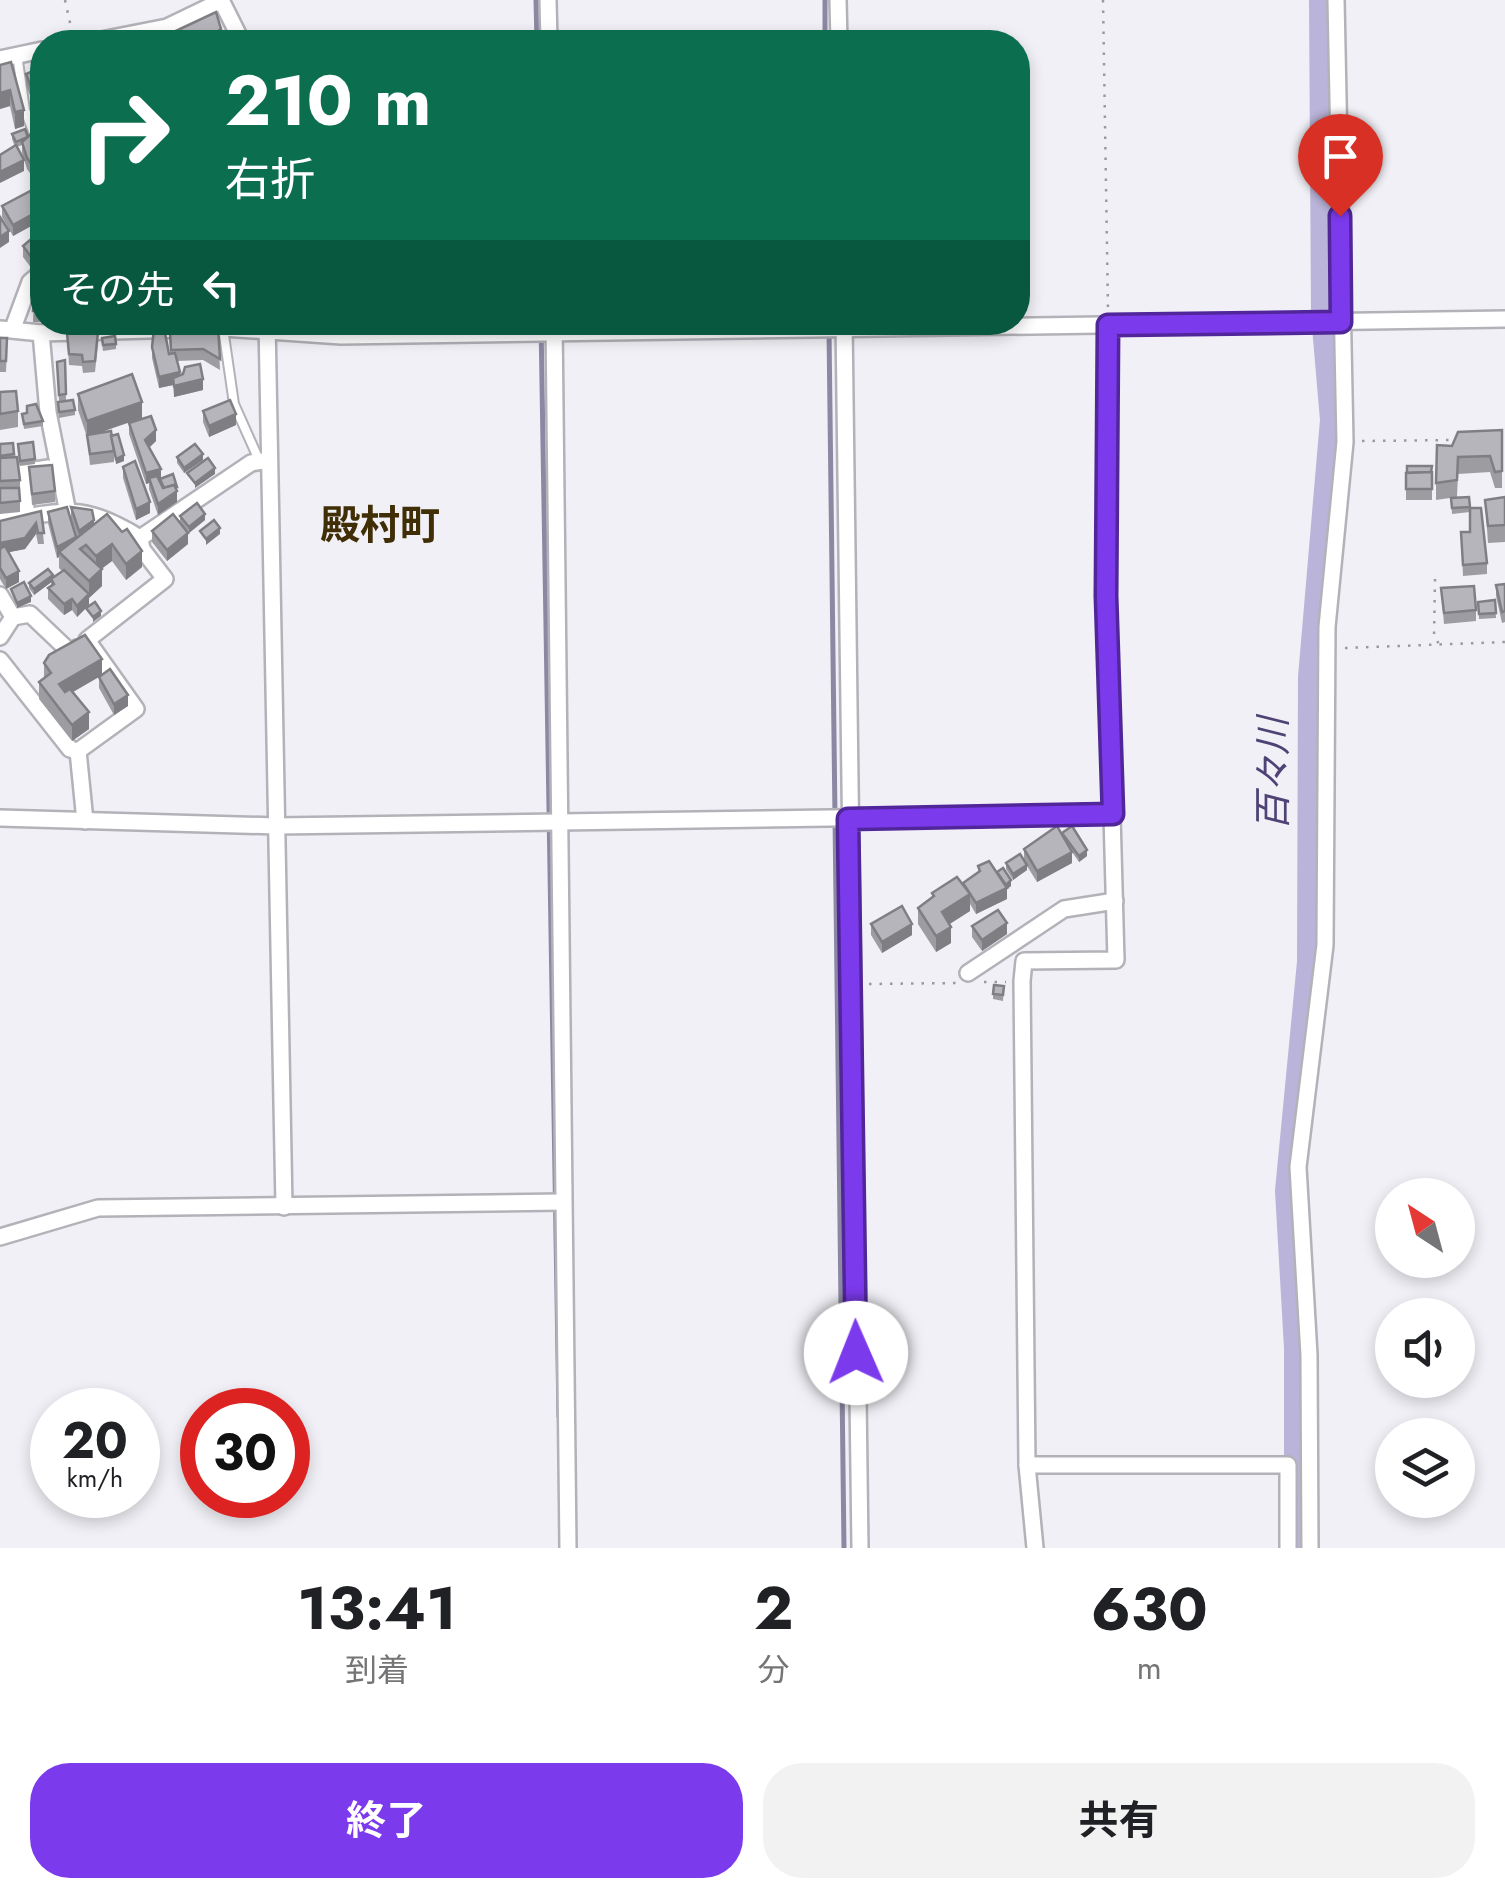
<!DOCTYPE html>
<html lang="ja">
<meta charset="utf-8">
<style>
:root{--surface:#fff;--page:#f2f2f2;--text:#202124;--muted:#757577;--accent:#7c3aed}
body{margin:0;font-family:Jost,"Noto Sans JP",sans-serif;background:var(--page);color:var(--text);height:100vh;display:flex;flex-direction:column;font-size:38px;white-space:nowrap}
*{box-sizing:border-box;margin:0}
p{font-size:32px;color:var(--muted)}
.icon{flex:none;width:55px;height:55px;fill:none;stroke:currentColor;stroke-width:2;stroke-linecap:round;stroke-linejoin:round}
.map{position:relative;height:1548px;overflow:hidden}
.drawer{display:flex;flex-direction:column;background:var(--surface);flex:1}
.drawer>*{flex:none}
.banner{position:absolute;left:30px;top:30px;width:1000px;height:305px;border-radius:40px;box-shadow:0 5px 15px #0003;background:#0b6e4f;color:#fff;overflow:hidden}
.needle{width:65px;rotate:324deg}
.controls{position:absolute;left:1375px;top:1178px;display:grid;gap:20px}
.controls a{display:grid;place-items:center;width:100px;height:100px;border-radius:50%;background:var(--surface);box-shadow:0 5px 15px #0003;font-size:50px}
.speed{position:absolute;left:30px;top:1388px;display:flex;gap:20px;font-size:50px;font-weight:700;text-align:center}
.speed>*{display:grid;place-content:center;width:130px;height:130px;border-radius:50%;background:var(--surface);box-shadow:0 5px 15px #0003;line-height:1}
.speed small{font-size:25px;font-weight:400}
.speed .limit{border:15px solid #d22;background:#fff;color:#111}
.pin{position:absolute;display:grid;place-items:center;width:85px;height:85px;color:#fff;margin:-102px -42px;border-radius:50% 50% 50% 0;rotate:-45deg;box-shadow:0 0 10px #0007}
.pin .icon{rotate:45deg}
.me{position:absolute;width:110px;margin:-55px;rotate:359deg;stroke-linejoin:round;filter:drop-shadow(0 0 8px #0008)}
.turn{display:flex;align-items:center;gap:35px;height:210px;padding:0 30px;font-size:45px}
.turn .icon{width:130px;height:130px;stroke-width:2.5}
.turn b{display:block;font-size:70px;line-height:85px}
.then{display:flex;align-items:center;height:95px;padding:0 30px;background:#0003;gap:20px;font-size:38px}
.eta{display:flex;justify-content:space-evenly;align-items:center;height:170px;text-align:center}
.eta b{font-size:60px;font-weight:700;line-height:70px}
.cta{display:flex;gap:20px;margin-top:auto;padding:20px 30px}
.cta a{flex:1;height:115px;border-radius:40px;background:var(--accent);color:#fff;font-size:40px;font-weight:700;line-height:115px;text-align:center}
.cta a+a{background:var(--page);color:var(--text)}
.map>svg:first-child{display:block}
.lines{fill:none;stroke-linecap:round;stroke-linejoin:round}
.stream{stroke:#8c88a3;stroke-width:5}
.river{stroke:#bbb4da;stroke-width:30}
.lane-casing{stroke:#b2b2b8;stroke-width:12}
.street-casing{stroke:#b2b2b8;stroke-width:20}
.path{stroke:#9a999d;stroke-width:2.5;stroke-dasharray:2.5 8;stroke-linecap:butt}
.lane{stroke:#fff;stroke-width:8}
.street{stroke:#fff;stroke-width:15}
.wall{fill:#9d9ca1}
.shaded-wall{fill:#7f7f83}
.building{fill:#b6b5bb;stroke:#7f7f83;stroke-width:2.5}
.route-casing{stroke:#51269a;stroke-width:25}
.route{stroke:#7c3aed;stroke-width:18}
.labels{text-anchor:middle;stroke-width:8;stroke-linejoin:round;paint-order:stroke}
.water-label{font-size:38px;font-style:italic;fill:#4f4376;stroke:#f1f0f6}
.quarter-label{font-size:40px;font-weight:bold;fill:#402e06;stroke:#f1f0f6}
</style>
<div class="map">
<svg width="1505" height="1548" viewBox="0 0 1505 1548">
<rect width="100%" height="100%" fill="#f1f0f6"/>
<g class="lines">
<!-- stream -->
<g class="stream">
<path d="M 536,0 L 537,42"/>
<path d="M 825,0 L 825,42"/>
<path d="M 541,322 L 559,1417"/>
<path d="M 829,331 L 844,1548"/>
</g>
<!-- river -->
<path class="river" d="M 1299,1548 L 1299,1348 L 1290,1191 L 1312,962 L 1313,677 L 1335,420 L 1326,315 L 1324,0"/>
<defs>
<g id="lane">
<path d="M 17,54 L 25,110 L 42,155"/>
<path d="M 223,328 L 234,404 L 259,460"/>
</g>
<g id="street">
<path d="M 221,0 L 242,42"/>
<path d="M 548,0 L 549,42"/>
<path d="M 838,0 L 839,42"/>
<path d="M 91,42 L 167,27 L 221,1"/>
<path d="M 0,59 L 42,50"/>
<path d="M 267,322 L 284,1207"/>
<path d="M 554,322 L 568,1548"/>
<path d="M 844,322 L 860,1548"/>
<path d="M 13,328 L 30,282 L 42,272"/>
<path d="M 0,329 L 41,333 L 223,328 L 341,336 L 1505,319"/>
<path d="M 41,333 L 48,412 L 67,508"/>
<path d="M 27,517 L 22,472 L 48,468"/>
<path d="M 0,521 C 65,511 82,502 140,538 L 251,463 L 269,460"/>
<path d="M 0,595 L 13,617 L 0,637"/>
<path d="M 13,617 L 30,614 L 71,653 L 77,648"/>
<path d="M 0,660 L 70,749 L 78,751"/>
<path d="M 0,818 L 276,826 L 1113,814"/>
<path d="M 85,821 L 78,751 L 136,709 L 87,640 L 165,579 L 142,549 L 140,538"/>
<path d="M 968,973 L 1064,909 L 1115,901"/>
<path d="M 0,1237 L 98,1208 L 563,1202"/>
<path d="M 1027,1465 L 1288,1465 L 1288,1548"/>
<path d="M 1035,1548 L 1027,1465 L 1022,981 L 1024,961 L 1116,960 L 1106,597 L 1108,325"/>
<path d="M 1310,1548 L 1309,1355 L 1298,1167 L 1325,945 L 1327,627 L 1345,442 L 1336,0"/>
</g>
</defs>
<!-- lane casing -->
<use href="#lane" class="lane-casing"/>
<!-- street casing -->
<use href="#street" class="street-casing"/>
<!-- path -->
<g class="path">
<path d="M 65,0 L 74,41"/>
<path d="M 1103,0 L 1108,309"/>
<path d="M 1362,441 L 1454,440"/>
<path d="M 1435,579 L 1434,636 L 1439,644"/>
<path d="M 1345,648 L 1505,642"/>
<path d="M 984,982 L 1006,982"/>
<path d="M 869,984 L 956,983"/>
</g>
<!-- lane -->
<use href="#lane" class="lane"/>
<!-- street -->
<use href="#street" class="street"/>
</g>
<!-- wall -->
<g class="wall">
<path d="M 0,65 L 24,126 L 15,129 L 10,106 L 0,109 Z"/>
<path d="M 26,74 L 42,80 L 42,126 L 26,85 Z"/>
<path d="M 12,134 L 28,137 L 42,155 L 42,190 L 27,169 L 22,153 L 22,145 L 17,147 L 24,171 L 12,139 Z"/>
<path d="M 42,191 L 42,220 L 13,236 L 2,217 L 2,206 L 42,200 Z"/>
<path d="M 42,230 L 42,263 L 32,269 L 23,257 L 23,246 Z"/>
<path d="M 34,298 L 42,298 L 42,322 L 33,322 Z"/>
<path d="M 218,326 L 220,370 L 203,360 L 177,361 L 180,375 L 203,390 L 174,397 L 173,385 L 159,388 L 152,358 L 152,347 L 170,354 L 170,332 Z"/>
<path d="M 67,333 L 98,343 L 95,372 L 83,373 L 82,366 L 69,365 Z"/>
<path d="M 0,338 L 7,349 L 6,372 L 0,372 Z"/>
<path d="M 102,343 L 116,344 L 116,349 L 103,351 Z"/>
<path d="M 65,360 L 66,400 L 59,401 L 57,362 Z"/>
<path d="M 0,392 L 18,411 L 18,427 L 0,430 Z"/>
<path d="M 78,394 L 101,432 L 111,436 L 124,461 L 116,464 L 114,453 L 114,462 L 90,465 L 87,437 L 78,410 Z"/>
<path d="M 58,402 L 75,410 L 75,415 L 59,418 Z"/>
<path d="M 203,411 L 236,425 L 209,437 L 203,422 Z"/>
<path d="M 22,414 L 43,421 L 43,426 L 24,429 Z"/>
<path d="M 129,423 L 156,441 L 149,448 L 161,478 L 177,487 L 177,502 L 158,515 L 149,489 L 149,483 L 146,484 L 129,434 Z"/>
<path d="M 1502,430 L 1502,488 L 1495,488 L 1490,472 L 1458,474 L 1457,497 L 1436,500 L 1436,483 L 1452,446 Z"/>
<path d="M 33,442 L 35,464 L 20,466 L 18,444 Z"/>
<path d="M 13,443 L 20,480 L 20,512 L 0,514 L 0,444 Z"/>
<path d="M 177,457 L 203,460 L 184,473 L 177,463 Z"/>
<path d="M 1432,466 L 1432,500 L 1406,500 L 1406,473 Z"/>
<path d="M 29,467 L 55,491 L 55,502 L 32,505 Z"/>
<path d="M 123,467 L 150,513 L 136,520 L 123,478 Z"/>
<path d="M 1469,497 L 1470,512 L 1452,514 L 1451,498 Z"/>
<path d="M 1505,497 L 1505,542 L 1488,543 L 1485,500 Z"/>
<path d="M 71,507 L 94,524 L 142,567 L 126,580 L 112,561 L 101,569 L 102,586 L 89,598 L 89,605 L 77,617 L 72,610 L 64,615 L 48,599 L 48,588 L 51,586 L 51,582 L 34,595 L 29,588 L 29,583 L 53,578 L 62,571 L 59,568 L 59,557 L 57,558 L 48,523 L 48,512 L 76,538 L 71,518 Z"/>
<path d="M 41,511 L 44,544 L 38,544 L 36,534 L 25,549 L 9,552 L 19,582 L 6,589 L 0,579 L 0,521 Z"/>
<path d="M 180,516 L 205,520 L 189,533 L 180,522 Z"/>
<path d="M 152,531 L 188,544 L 167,561 L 152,542 Z"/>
<path d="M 1461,532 L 1487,563 L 1487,574 L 1463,576 Z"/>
<path d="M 1505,584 L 1505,622 L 1502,623 L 1496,596 L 1496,585 Z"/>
<path d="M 1441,588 L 1476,610 L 1476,621 L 1444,624 Z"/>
<path d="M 1495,600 L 1496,618 L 1479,619 L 1478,602 Z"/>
<path d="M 44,663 L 102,674 L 128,706 L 114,715 L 99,688 L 99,677 L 73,692 L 89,729 L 72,741 L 39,699 L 39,682 L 44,678 Z"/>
<path d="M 1062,835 L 1087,856 L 1079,862 L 1070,849 L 1072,863 L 1037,882 L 1027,866 L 1027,870 L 1013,880 L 1006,869 L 1006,863 L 1024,859 L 1024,849 Z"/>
<path d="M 978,866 L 997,873 L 1011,886 L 1007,889 L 1007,899 L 976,914 L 970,904 L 970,911 L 949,924 L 951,943 L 936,952 L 918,924 L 918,908 L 932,898 L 932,893 L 963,885 L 963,883 L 978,872 Z"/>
<path d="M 871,924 L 912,935 L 882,953 L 871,935 Z"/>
<path d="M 972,926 L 1007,934 L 982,951 L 972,937 Z"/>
<path d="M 1004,986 L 1003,1001 L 993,999 L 993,994 Z"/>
</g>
<!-- shaded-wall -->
<g class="shaded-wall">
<path d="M 221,29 L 221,40 L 218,42 L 202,42 Z"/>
<path d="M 10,90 L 10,106 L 0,109 L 0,93 Z"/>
<path d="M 24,110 L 24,126 L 15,129 L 15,112 Z"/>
<path d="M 24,160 L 24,171 L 0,183 L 0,172 Z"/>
<path d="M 42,209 L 42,220 L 13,236 L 13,225 Z"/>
<path d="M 9,231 L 9,242 L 0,248 L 0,237 Z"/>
<path d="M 42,244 L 42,263 L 32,269 L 32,258 Z"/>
<path d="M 180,372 L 180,383 L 173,378 L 173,385 L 159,388 L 159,377 Z"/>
<path d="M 203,379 L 203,390 L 174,397 L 174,386 Z"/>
<path d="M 142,402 L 142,418 L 87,437 L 87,421 Z"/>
<path d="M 236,414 L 236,425 L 209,437 L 209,426 Z"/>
<path d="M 156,430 L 156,441 L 145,451 L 145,440 Z"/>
<path d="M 203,454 L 203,460 L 184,473 L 184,468 Z"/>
<path d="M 124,455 L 124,461 L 116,464 L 116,459 Z"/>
<path d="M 215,468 L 215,474 L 195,488 L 195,483 Z"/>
<path d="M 161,469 L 161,480 L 149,478 L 149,483 L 146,484 L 146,473 Z"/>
<path d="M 177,487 L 177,502 L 158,515 L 158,504 Z"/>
<path d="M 150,502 L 150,513 L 136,520 L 136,509 Z"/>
<path d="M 205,514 L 205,520 L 189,533 L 189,527 Z"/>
<path d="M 94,520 L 94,532 L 79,542 L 79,531 Z"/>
<path d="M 36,523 L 36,534 L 25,549 L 0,554 L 0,543 Z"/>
<path d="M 220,528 L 220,534 L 206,545 L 206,539 Z"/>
<path d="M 188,533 L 188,544 L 167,561 L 167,550 Z"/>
<path d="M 76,537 L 59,552 L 59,557 L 57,558 L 57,547 Z"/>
<path d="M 112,544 L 112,561 L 96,573 L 96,556 Z"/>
<path d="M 142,551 L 142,567 L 126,580 L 126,564 Z"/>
<path d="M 102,569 L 102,586 L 89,598 L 89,581 Z"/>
<path d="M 19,571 L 19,582 L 6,589 L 6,578 Z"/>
<path d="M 53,575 L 53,581 L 34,595 L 34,589 Z"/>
<path d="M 89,594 L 89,605 L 77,617 L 77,606 Z"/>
<path d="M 31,596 L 31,602 L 17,608 L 17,603 Z"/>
<path d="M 72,599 L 72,610 L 64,615 L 64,604 Z"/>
<path d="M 101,611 L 101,616 L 93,622 L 93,617 Z"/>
<path d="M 102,659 L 102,675 L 59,700 L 59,684 Z"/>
<path d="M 128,695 L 128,706 L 114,715 L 114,704 Z"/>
<path d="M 89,712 L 89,729 L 72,741 L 72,725 Z"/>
<path d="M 1087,850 L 1087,856 L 1079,862 L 1079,856 Z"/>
<path d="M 1072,852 L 1072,863 L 1037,882 L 1037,871 Z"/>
<path d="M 1027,865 L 1027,870 L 1013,880 L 1013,874 Z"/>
<path d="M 1011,880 L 1011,886 L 1007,889 L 1007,899 L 976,914 L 976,903 Z"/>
<path d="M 970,894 L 970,911 L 942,929 L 942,912 Z"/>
<path d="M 1007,923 L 1007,934 L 982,951 L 982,940 Z"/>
<path d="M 912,924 L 912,935 L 882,953 L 882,942 Z"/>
<path d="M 951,927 L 951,943 L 936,952 L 936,936 Z"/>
</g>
<!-- building -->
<g class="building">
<path d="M 216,12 L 221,29 L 202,42 L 165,42 L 163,37 Z"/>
<path d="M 151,36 L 154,42 L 131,42 L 130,39 Z"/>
<path d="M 11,62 L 24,110 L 15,112 L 10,90 L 0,93 L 0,65 Z"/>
<path d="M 38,69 L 42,80 L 42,115 L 26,74 Z"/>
<path d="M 25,129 L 28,137 L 16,142 L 12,134 Z"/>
<path d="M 31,134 L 42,155 L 42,179 L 27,158 L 22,142 Z"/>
<path d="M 16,145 L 24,160 L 0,172 L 0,155 Z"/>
<path d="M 36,188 L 42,201 L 42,209 L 13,225 L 2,206 Z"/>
<path d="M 0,217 L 9,231 L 0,237 Z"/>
<path d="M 42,230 L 42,252 L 32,258 L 23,246 Z"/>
<path d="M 34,298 L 42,298 L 42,311 L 33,311 Z"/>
<path d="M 218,326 L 220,359 L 203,349 L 171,350 L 170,332 Z"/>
<path d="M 164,328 L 169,354 L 175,353 L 180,372 L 159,377 L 152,347 L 154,329 Z"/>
<path d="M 98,332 L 95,361 L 83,362 L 82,355 L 69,354 L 67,333 Z"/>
<path d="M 115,336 L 116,344 L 103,345 L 102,338 Z"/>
<path d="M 0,338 L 7,338 L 6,361 L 0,361 Z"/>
<path d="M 65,360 L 66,394 L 59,395 L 57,362 Z"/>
<path d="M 200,364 L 203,379 L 174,386 L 173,378 L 183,374 L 185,367 Z"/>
<path d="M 132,374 L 142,402 L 87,421 L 78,394 Z"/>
<path d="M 16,391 L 18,411 L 0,414 L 0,392 Z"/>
<path d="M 73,400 L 75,410 L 59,412 L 58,402 Z"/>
<path d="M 230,400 L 236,414 L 209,426 L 203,411 Z"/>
<path d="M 36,404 L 43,421 L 24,424 L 22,414 L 27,413 L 27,406 Z"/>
<path d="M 151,416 L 156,430 L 145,440 L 161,469 L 146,473 L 129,423 Z"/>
<path d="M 1502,430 L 1502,471 L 1495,472 L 1490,456 L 1458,457 L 1457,480 L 1436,483 L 1437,445 L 1452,446 L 1458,432 Z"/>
<path d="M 111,431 L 114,451 L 90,454 L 87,435 Z"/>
<path d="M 118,434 L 124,455 L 116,459 L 111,436 Z"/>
<path d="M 33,442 L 35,459 L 20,461 L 18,444 Z"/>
<path d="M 13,443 L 14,454 L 0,456 L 0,444 Z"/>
<path d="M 195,444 L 203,454 L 184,468 L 177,457 Z"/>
<path d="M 17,457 L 20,480 L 0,481 L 0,458 Z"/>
<path d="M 208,458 L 215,468 L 195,483 L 187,473 Z"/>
<path d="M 135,461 L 150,502 L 136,509 L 123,467 Z"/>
<path d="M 52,465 L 55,491 L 32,494 L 29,467 Z"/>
<path d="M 1407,466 L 1432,466 L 1431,472 L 1407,473 Z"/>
<path d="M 1432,472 L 1432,489 L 1406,489 L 1406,473 Z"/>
<path d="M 173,474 L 177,487 L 175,487 L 174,485 L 164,488 L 160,479 Z"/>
<path d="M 157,476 L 163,488 L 174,485 L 177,491 L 158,504 L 149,478 Z"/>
<path d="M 0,488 L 19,488 L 20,501 L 0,503 Z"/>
<path d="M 1469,497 L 1470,507 L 1452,508 L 1451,498 Z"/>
<path d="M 1505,497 L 1505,525 L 1488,526 L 1485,500 Z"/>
<path d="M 197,503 L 205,514 L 189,527 L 180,516 Z"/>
<path d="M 67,507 L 76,537 L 57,547 L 48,512 Z"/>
<path d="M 71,507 L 92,510 L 94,520 L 79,531 Z"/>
<path d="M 1470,508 L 1481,508 L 1487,563 L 1463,565 L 1461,532 L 1470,532 Z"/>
<path d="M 41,511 L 44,533 L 38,533 L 36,523 L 25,538 L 0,543 L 0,521 Z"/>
<path d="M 107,514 L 122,532 L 127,529 L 142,551 L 126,564 L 112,544 L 96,556 L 86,545 L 80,549 L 102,569 L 89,581 L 59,552 Z"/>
<path d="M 173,514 L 188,533 L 167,550 L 152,531 Z"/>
<path d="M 214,520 L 220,528 L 206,539 L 200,531 Z"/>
<path d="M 5,546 L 19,571 L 6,578 L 0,568 L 0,549 Z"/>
<path d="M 48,569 L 53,575 L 34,589 L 29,583 Z"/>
<path d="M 64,570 L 89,594 L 77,606 L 72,599 L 64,604 L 48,588 L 54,584 L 51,579 Z"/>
<path d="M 24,582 L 31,596 L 17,603 L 11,589 Z"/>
<path d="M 1505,584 L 1505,611 L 1502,612 L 1496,585 Z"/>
<path d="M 1474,586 L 1476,610 L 1444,613 L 1441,588 Z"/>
<path d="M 1495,600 L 1496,613 L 1479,614 L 1478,602 Z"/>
<path d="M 95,602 L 101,611 L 93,617 L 86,608 Z"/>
<path d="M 85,635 L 102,659 L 59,684 L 65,692 L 70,689 L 89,712 L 72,725 L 39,682 L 51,673 L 44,663 L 49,655 Z"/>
<path d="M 110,669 L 128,695 L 114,704 L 99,677 Z"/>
<path d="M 1057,826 L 1072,852 L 1037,871 L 1024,849 Z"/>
<path d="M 1072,826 L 1087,850 L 1079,856 L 1062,833 Z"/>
<path d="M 1020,854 L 1027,865 L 1013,874 L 1006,863 Z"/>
<path d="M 989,861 L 1007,888 L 976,903 L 963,883 L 980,871 L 978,866 Z"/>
<path d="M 1003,868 L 1011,880 L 1006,885 L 997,872 Z"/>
<path d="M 957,877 L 970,894 L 942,912 L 951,927 L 936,936 L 918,908 L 934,896 L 932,893 Z"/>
<path d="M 902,906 L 912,924 L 882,942 L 871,924 Z"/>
<path d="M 998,910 L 1007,923 L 982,940 L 972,926 Z"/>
<path d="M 994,985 L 1004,986 L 1003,995 L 993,994 Z"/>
</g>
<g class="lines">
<defs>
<path id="route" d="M 856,1353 L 848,819 L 1113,814 L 1106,596 L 1108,325 L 1341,322 L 1340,216"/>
</defs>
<!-- route casing -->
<use href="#route" class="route-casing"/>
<!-- route -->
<use href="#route" class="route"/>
</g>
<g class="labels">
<!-- water labels -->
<g class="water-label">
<text transform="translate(1273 774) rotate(-90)" y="13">百々川</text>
</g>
<!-- quarter labels -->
<g class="quarter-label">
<text x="380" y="539">殿村町</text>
</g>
</g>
</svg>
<div class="controls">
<a><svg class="needle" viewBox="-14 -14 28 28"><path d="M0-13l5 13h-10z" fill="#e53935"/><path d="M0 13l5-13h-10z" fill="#757577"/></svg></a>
<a><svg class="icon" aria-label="sound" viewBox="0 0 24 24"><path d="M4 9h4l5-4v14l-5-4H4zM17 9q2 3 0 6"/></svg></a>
<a><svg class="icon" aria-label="layers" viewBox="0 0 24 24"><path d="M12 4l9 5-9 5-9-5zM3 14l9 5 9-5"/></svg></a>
</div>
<div class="speed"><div>20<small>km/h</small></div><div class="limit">30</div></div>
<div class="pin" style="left:1340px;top:216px;background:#d93025"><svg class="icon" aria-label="arrive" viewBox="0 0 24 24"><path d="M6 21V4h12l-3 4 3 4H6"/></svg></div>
<svg class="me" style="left:856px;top:1353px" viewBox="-20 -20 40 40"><circle r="19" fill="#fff"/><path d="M0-13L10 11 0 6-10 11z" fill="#7c3aed"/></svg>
<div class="banner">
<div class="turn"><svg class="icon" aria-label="right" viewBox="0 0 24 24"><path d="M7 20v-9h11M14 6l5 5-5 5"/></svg><div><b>210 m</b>右折</div></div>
<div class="then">その先<svg class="icon" aria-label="left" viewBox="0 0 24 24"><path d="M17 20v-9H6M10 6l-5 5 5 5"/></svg></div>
</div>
</div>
<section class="drawer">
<div class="eta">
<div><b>13:41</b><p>到着</p></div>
<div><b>2</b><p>分</p></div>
<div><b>630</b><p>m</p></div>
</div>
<div class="cta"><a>終了</a><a>共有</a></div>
</section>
